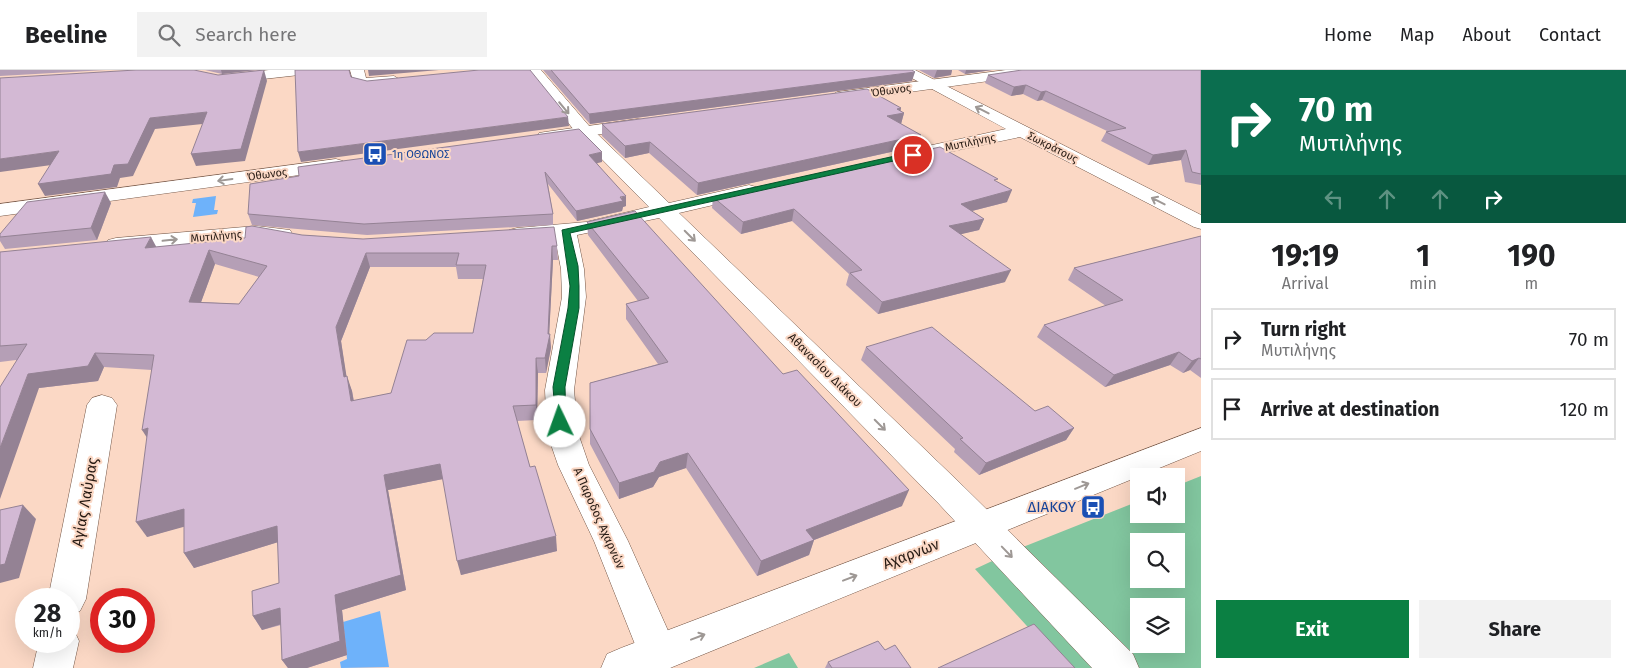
<!DOCTYPE html>
<meta charset="utf-8">
<style>
:root{--surface:#fff;--page:#f2f2f2;--text:#202124;--muted:#757577;--line:#e0e0e0;--accent:#0b8043}
body{margin:0;font-family:"Fira Sans",sans-serif;background:var(--page);color:var(--text);height:100vh;display:flex;flex-direction:column;font-size:19px;white-space:nowrap}
*{box-sizing:border-box;margin:0}
p{font-size:16px;color:var(--muted)}
.icon{flex:none;width:28px;height:28px;fill:none;stroke:currentColor;stroke-width:2;stroke-linecap:round;stroke-linejoin:round}
.map{position:relative;flex:1;overflow:hidden}
.details{display:flex;flex-direction:column;background:var(--surface);width:425px}
.details>*{flex:none}
.top-card{background:#0b6e4f;color:#fff;overflow:hidden}
.controls{position:absolute;left:1130px;top:398px;display:grid;gap:10px}
.controls a{display:grid;place-items:center;width:55px;height:55px;border-radius:0px;background:var(--surface);box-shadow:0 5px 20px #0002;font-size:25px}
.speed{position:absolute;left:15px;top:518px;display:flex;gap:10px;font-size:25px;font-weight:700;text-align:center}
.speed>*{display:grid;place-content:center;width:65px;height:65px;border-radius:50%;background:var(--surface);box-shadow:0 5px 20px #0002;line-height:1}
.speed small{font-size:12px;font-weight:400}
.speed .limit{border:8px solid #d22;background:#fff;color:#111}
.pin{position:absolute;display:grid;place-items:center;width:42px;height:42px;color:#fff;margin:-21px;border:2px solid #fff;border-radius:50%;box-shadow:0 1px 5px #0007}
.me{position:absolute;width:55px;margin:-28px;rotate:357deg;stroke-linejoin:round;filter:drop-shadow(0 0 4px #0008)}
.turn{display:flex;align-items:center;gap:18px;height:105px;padding:0 15px;font-size:22px}
.turn .icon{width:65px;height:65px;stroke-width:2.5}
.turn b{display:block;font-size:35px;line-height:42px}
.lanes{display:flex;align-items:center;height:48px;padding:0 15px;background:#0003;justify-content:center;gap:25px;direction:ltr}
.lanes .off{opacity:.35}
.eta{display:flex;justify-content:space-evenly;align-items:center;height:85px;text-align:center}
.eta b{font-size:30px;font-weight:700;line-height:35px}
.button{display:flex;gap:10px;margin-top:auto;padding:10px 15px}
.button a{flex:1;height:58px;border-radius:0px;background:var(--accent);color:#fff;font-size:20px;font-weight:700;line-height:58px;text-align:center}
.button a+a{background:var(--page);color:var(--text)}
ul{padding:0;list-style:none}
li{display:flex;align-items:center;gap:15px;height:62px;margin:0 10px 8px;padding:0 5px;border:2px solid var(--line);border-radius:0px}
li div{flex:1}
li b{display:block;font-size:19px}
li em{font-style:normal}
header{display:flex;align-items:center;gap:30px;box-sizing:border-box;height:70px;padding:0 25px;background:var(--surface);border-bottom:1px solid var(--line)}
header strong{font-size:24px}
nav{display:flex;gap:28px;margin-inline-start:auto;font-size:18px}
.search{width:350px;height:45px;background:var(--page);display:flex;align-items:center;gap:12px;box-sizing:border-box;padding:0 18px;border-radius:0px;color:var(--muted);font-size:19px}
main{display:flex;flex:1;min-height:0}
.map>svg:first-child{display:block}
.green{fill:#82c69f;fill-rule:evenodd}
.water{fill:#6eb2fa}
.lines{fill:none;stroke-linecap:round;stroke-linejoin:round}
.minor-casing{stroke:#745646;stroke-width:1}
.tertiary-casing{stroke:#745646;stroke-width:1}
.minor{fill:#fff;fill-rule:evenodd}
.tertiary{fill:#fff;fill-rule:evenodd}
.wall{fill:#b59fb6;fill-rule:evenodd}
.shaded-wall{fill:#948294}
.building{fill:#d3b9d4;stroke:#948294;fill-rule:evenodd}
.oneway{stroke:#9e9895}
.route{fill:#0b8043;stroke:#07532c}
.labels{text-anchor:middle;stroke-width:4;stroke-linejoin:round;paint-order:stroke}
.far-street-label{font-size:11px;fill:#271b14;stroke:#fbd8c5}
.far-transit-label{font-size:11px;fill:#164399;stroke:#fbd8c5;text-anchor:start}
.street-label{font-size:12px;fill:#271b14;stroke:#fbd8c5}
.near-street-label{font-size:15px;fill:#271b14;stroke:#fbd8c5}
.near-transit-label{font-size:15px;fill:#164399;stroke:#fbd8c5;text-anchor:end}
</style>
<header>
<strong>Beeline</strong>
<div class="search"><svg class="icon" aria-label="search" viewBox="0 0 24 24"><circle cx="10" cy="10" r="6"/><path d="M15 15l6 6"/></svg>Search here</div>
<nav><a>Home</a><a>Map</a><a>About</a><a>Contact</a></nav>
</header>
<main>
<div class="map">
<svg width="1201" height="598" viewBox="0 0 1201 598">
<rect width="100%" height="100%" fill="#fbd8c5"/>
<!-- green -->
<g class="green">
<path d="M 1201,406 L 1201,598 L 1065,598 L 975,499 L 1018,479 L 1139,431 L 1139,444 L 1176,444 L 1176,416 ZM 1139,471 L 1176,471 L 1176,509 L 1139,509 ZM 1139,536 L 1176,536 L 1176,574 L 1139,574 Z"/>
<path d="M 789,583 L 798,598 L 754,598 Z"/>
</g>
<!-- water -->
<g class="water">
<path d="M 216,126 L 214,140 L 218,140 L 217,144 L 193,147 L 196,133 L 192,133 L 193,129 Z"/>
<path d="M 380,541 L 389,597 L 341,598 L 340,592 L 347,589 L 343,552 Z"/>
</g>
<g class="lines">
<defs>
<g id="minor">
<path d="M 269,0 L 315,0 L 308,4 L 228,13 L 221,9 L 228,5 Z"/>
<path d="M 350,0 L 364,0 L 366,8 L 394,6 L 402,11 C 396,18 362,19 354,14 Z"/>
<path d="M 526,0 L 541,0 L 590,57 L 669,133 L 749,115 L 756,117 L 759,121 L 756,125 L 679,143 L 963,416 L 1133,584 L 1139,598 L 1092,598 L 939,434 L 659,148 L 577,165 L 584,199 L 586,227 L 574,320 L 578,363 L 589,395 L 628,471 L 678,583 L 672,597 L 669,598 L 644,597 L 594,471 L 558,395 L 547,363 L 545,320 L 562,227 L 561,199 L 555,168 L 517,172 L 509,170 L 506,165 L 509,160 L 517,158 L 586,152 L 649,137 L 578,65 Z"/>
<path d="M 897,0 L 915,0 L 1201,145 L 1201,159 L 1194,157 L 1020,67 L 906,91 L 900,90 L 897,86 L 900,82 L 1006,59 Z"/>
<path d="M 257,156 L 290,160 L 293,165 L 290,170 L 282,172 L 257,168 L 116,182 L 108,180 L 105,175 L 108,170 L 116,168 Z"/>
<path d="M 102,325 L 112,328 L 117,335 L 86,529 L 80,541 L 69,545 L 69,529 L 48,529 L 87,335 L 92,328 Z"/>
<path d="M 69,556 L 73,558 L 79,571 L 73,598 L 33,598 L 39,571 L 69,571 Z"/>
</g>
<g id="tertiary">
<path d="M 1006,0 L 1046,0 L 1039,4 L 837,32 L 829,27 L 837,22 Z"/>
<path d="M 638,49 L 644,50 L 646,54 L 644,58 L 545,72 L 539,71 L 536,67 L 539,63 L 545,62 Z"/>
<path d="M 336,89 L 343,91 L 345,95 L 343,99 L 0,146 L 0,134 Z"/>
<path d="M 1201,358 L 1201,381 L 670,598 L 601,598 L 607,584 L 621,578 Z"/>
</g>
</defs>
<!-- minor casing -->
<use href="#minor" class="minor-casing"/>
<!-- tertiary casing -->
<use href="#tertiary" class="tertiary-casing"/>
<!-- minor -->
<use href="#minor" class="minor"/>
<!-- tertiary -->
<use href="#tertiary" class="tertiary"/>
</g>
<!-- wall -->
<g class="wall">
<path d="M 0,0 L 106,0 L 0,6 Z"/>
<path d="M 205,0 L 256,0 L 222,4 Z"/>
<path d="M 543,0 L 912,0 L 912,11 L 590,54 Z"/>
<path d="M 919,0 L 952,0 L 951,5 L 934,8 Z"/>
<path d="M 958,0 L 992,0 L 965,4 Z"/>
<path d="M 1201,0 L 1201,115 L 1185,112 L 1181,90 L 1148,95 L 1101,71 L 1106,62 L 1107,61 L 1042,30 L 1037,31 L 1023,24 L 1011,26 L 985,13 L 988,5 Z"/>
<path d="M 901,38 L 900,41 L 904,43 L 901,54 L 921,65 L 918,76 L 697,125 L 649,83 L 625,88 L 602,66 L 602,54 Z"/>
<path d="M 602,92 L 597,93 L 626,136 L 623,137 L 622,141 L 577,151 L 548,114 L 553,144 L 553,155 L 367,165 L 252,155 L 248,144 Z"/>
<path d="M 997,112 L 1007,132 L 972,141 L 984,149 L 979,160 L 960,164 L 1005,212 L 878,244 L 846,215 L 849,204 L 792,151 L 741,164 L 712,138 L 713,127 Z"/>
<path d="M 111,133 L 97,170 L 5,179 L 0,171 L 0,164 Z"/>
<path d="M 587,152 L 902,436 L 814,470 L 809,485 L 757,506 L 686,398 L 659,407 L 653,417 L 619,429 L 590,374 L 590,313 L 658,294 L 626,249 L 626,234 L 638,231 L 588,165 Z"/>
<path d="M 302,165 L 363,169 L 557,176 L 558,190 L 553,190 L 549,264 L 551,278 L 546,303 L 538,303 L 537,350 L 517,351 L 530,397 L 557,481 L 461,505 L 443,409 L 388,420 L 406,520 L 342,540 L 347,585 L 307,598 L 288,598 L 282,590 L 281,555 L 262,560 L 253,546 L 279,513 L 278,472 L 194,498 L 184,483 L 184,456 L 147,467 L 147,367 L 152,300 L 104,297 L 98,311 L 39,318 L 16,290 L 0,292 L 0,182 L 156,177 ZM 215,194 L 259,207 L 239,234 L 201,232 ZM 370,197 L 456,197 L 458,209 L 483,209 L 473,263 L 426,270 L 391,323 L 354,331 L 352,321 L 346,306 L 341,271 Z"/>
<path d="M 1201,166 L 1201,308 L 1190,300 L 1183,303 L 1170,295 L 1105,317 L 1037,267 L 1044,255 L 1106,236 L 1068,210 L 1074,198 Z"/>
<path d="M 866,277 L 1035,341 L 1074,358 L 1066,370 L 979,405 L 954,382 L 955,379 L 861,290 Z"/>
<path d="M 885,580 L 911,598 L 825,598 L 828,592 Z"/>
</g>
<!-- shaded-wall -->
<g class="shaded-wall">
<path d="M 221,0 L 256,0 L 222,4 Z"/>
<path d="M 264,0 L 267,11 L 245,91 L 196,96 L 191,84 Z"/>
<path d="M 368,0 L 439,0 L 369,6 Z"/>
<path d="M 937,0 L 952,0 L 951,5 L 934,8 Z"/>
<path d="M 966,0 L 992,0 L 965,4 Z"/>
<path d="M 915,2 L 912,11 L 590,54 L 589,44 Z"/>
<path d="M 1026,15 L 1023,24 L 1011,26 L 1014,17 Z"/>
<path d="M 1046,21 L 1042,30 L 1037,31 L 1041,22 Z"/>
<path d="M 901,38 L 900,44 L 904,43 L 901,54 L 887,46 L 897,39 Z"/>
<path d="M 207,42 L 212,53 L 155,59 L 133,106 L 120,108 L 117,117 L 45,126 L 38,114 L 114,95 L 150,48 Z"/>
<path d="M 568,47 L 569,56 L 301,92 L 298,82 Z"/>
<path d="M 921,65 L 918,76 L 697,125 L 698,113 Z"/>
<path d="M 650,72 L 649,83 L 625,88 L 625,76 Z"/>
<path d="M 1186,80 L 1181,90 L 1148,95 L 1153,85 Z"/>
<path d="M 59,81 L 66,93 L 0,102 L 0,89 Z"/>
<path d="M 602,82 L 602,92 L 589,95 L 589,85 Z"/>
<path d="M 1012,120 L 1007,132 L 956,145 L 961,134 Z"/>
<path d="M 105,122 L 111,133 L 97,170 L 91,158 Z"/>
<path d="M 626,126 L 626,136 L 623,137 L 622,141 L 577,151 L 576,141 Z"/>
<path d="M 794,139 L 792,151 L 741,164 L 743,152 Z"/>
<path d="M 984,149 L 979,160 L 945,168 L 949,156 Z"/>
<path d="M 151,167 L 158,180 L 145,178 Z"/>
<path d="M 552,176 L 553,190 L 549,268 L 550,264 L 551,278 L 546,303 L 545,288 L 548,264 Z"/>
<path d="M 209,180 L 215,194 L 196,246 L 189,232 Z"/>
<path d="M 366,183 L 370,197 L 341,271 L 349,322 L 344,307 L 336,257 Z"/>
<path d="M 1011,200 L 1005,212 L 878,244 L 882,232 Z"/>
<path d="M 1179,282 L 1170,295 L 1105,317 L 1114,305 Z"/>
<path d="M 95,283 L 104,297 L 98,311 L 39,318 L 0,429 L 0,378 L 28,304 Z"/>
<path d="M 536,288 L 538,303 L 537,350 L 536,335 Z"/>
<path d="M 1199,288 L 1190,300 L 1183,303 L 1192,291 Z"/>
<path d="M 347,306 L 352,321 L 356,346 L 351,331 Z"/>
<path d="M 148,358 L 151,374 L 142,360 Z"/>
<path d="M 1074,358 L 1066,370 L 979,405 L 986,393 Z"/>
<path d="M 688,383 L 686,398 L 659,407 L 653,417 L 619,429 L 619,413 L 660,392 Z"/>
<path d="M 440,394 L 443,409 L 388,420 L 406,520 L 342,540 L 347,585 L 307,598 L 288,598 L 282,590 L 384,405 Z"/>
<path d="M 909,420 L 902,436 L 814,470 L 809,485 L 757,506 L 761,491 L 806,460 Z"/>
<path d="M 23,435 L 36,449 L 19,508 L 0,513 L 0,495 Z"/>
<path d="M 184,439 L 194,454 L 147,467 L 136,452 Z"/>
<path d="M 277,456 L 285,470 L 194,498 L 184,483 Z"/>
<path d="M 556,466 L 557,481 L 461,505 L 457,491 Z"/>
<path d="M 280,538 L 288,552 L 262,560 L 253,546 Z"/>
</g>
<!-- building -->
<g class="building">
<path d="M 136,0 L 194,0 L 218,5 L 264,0 L 241,79 L 191,84 L 207,42 L 150,48 L 128,94 L 114,95 L 111,104 L 38,114 L 59,81 L 0,89 L 0,8 Z"/>
<path d="M 295,0 L 349,0 L 351,7 L 367,11 L 479,0 L 530,0 L 568,47 L 298,82 Z"/>
<path d="M 551,0 L 912,0 L 915,2 L 589,44 Z"/>
<path d="M 1022,0 L 1201,0 L 1201,104 L 1192,102 L 1186,80 L 1153,85 L 1106,62 L 1126,58 L 1046,21 L 1041,22 L 1026,15 L 1014,17 L 988,5 Z"/>
<path d="M 867,19 L 901,38 L 897,39 L 904,43 L 887,46 L 921,65 L 698,113 L 650,72 L 625,76 L 602,54 Z"/>
<path d="M 579,59 L 602,82 L 589,85 L 626,126 L 620,127 L 623,131 L 576,141 L 545,102 L 553,144 L 364,154 L 248,144 L 250,114 L 299,106 L 298,97 Z"/>
<path d="M 940,77 L 998,109 L 994,110 L 1012,120 L 961,134 L 984,149 L 949,156 L 1011,200 L 882,232 L 850,203 L 862,200 L 794,139 L 743,152 L 713,127 Z"/>
<path d="M 105,122 L 91,158 L 0,167 L 0,164 L 27,132 Z"/>
<path d="M 635,141 L 783,304 L 797,300 L 909,420 L 806,460 L 814,470 L 761,491 L 688,383 L 660,392 L 654,402 L 619,413 L 590,359 L 590,313 L 668,292 L 626,234 L 649,228 L 587,152 Z"/>
<path d="M 252,156 L 302,165 L 363,169 L 554,157 L 557,176 L 552,176 L 548,264 L 550,264 L 545,288 L 536,288 L 536,335 L 513,336 L 530,397 L 535,396 L 556,466 L 457,491 L 440,394 L 384,405 L 401,505 L 335,525 L 340,571 L 282,590 L 280,538 L 253,546 L 252,521 L 279,513 L 277,456 L 184,483 L 184,439 L 136,452 L 148,358 L 142,360 L 154,285 L 95,283 L 88,296 L 28,304 L 0,378 L 0,317 L 27,274 L 0,276 L 0,182 L 151,167 L 145,178 L 245,168 L 246,157 ZM 209,180 L 267,196 L 239,234 L 189,232 ZM 366,183 L 459,183 L 456,195 L 486,195 L 473,263 L 434,263 L 426,270 L 407,270 L 391,323 L 351,331 L 347,306 L 344,307 L 336,257 Z"/>
<path d="M 1201,166 L 1201,289 L 1199,288 L 1192,291 L 1179,282 L 1114,305 L 1044,255 L 1123,230 L 1074,198 Z"/>
<path d="M 932,257 L 1035,341 L 1048,336 L 1074,358 L 986,393 L 960,369 L 963,368 L 866,277 Z"/>
<path d="M 23,435 L 5,494 L 0,495 L 0,440 Z"/>
<path d="M 1034,554 L 1075,598 L 938,598 Z"/>
<path d="M 878,571 L 885,580 L 895,575 L 911,598 L 832,598 L 828,592 Z"/>
</g>
<!-- one-way arrows -->
<defs><path id="oneway-shaft" d="M-6 0H5M1.5-3L5.5 0L1.5 3" fill="none" stroke-width="1.6" stroke-linecap="round" stroke-linejoin="round" transform="scale(1.25)"/></defs>
<g class="oneway">
<use href="#oneway-shaft" transform="translate(564 38) rotate(50)"/>
<use href="#oneway-shaft" transform="translate(982 40) rotate(-153)"/>
<use href="#oneway-shaft" transform="translate(225 110) rotate(172)"/>
<use href="#oneway-shaft" transform="translate(1158 131) rotate(-153)"/>
<use href="#oneway-shaft" transform="translate(690 166) rotate(45)"/>
<use href="#oneway-shaft" transform="translate(170 170) rotate(-6)"/>
<use href="#oneway-shaft" transform="translate(880 355) rotate(45)"/>
<use href="#oneway-shaft" transform="translate(1082 416) rotate(-22)"/>
<use href="#oneway-shaft" transform="translate(1007 482) rotate(46)"/>
<use href="#oneway-shaft" transform="translate(850 508) rotate(-21)"/>
<use href="#oneway-shaft" transform="translate(698 567) rotate(-21)"/>
</g>
<!-- route -->
<path class="route" d="M 913,82 L 916,83 L 916,86 L 570,163 L 578,196 L 579,216 L 579,238 L 565,317 L 566,352 L 565,355 L 556,355 L 553,317 L 568,238 L 570,216 L 562,160 Z"/>
<!-- icons -->
<defs>
<symbol id="bus-square" viewBox="-11 -11 22 22"><rect x="-9" y="-9" width="18" height="18" rx="4" fill="#1a4fb4" stroke="#fbd8c5"/><path d="M-5-6H5V4H4V6H2V4H-2V6H-4V4H-5ZM-3.5-4V0h7V-4ZM-3.5 1.2v1.5H-2V1.2ZM2 1.2v1.5H3.5V1.2Z" fill="#fff"/></symbol>
</defs>
<g fill-rule="evenodd">
<use href="#bus-square" x="361" y="70" width="28" height="28"/>
<use href="#bus-square" x="1079" y="423" width="28" height="28"/>
</g>
<g class="labels">
<!-- far-street labels -->
<g class="far-street-label">
<text transform="translate(891 20) rotate(-8)" y="4">Όθωνος</text>
<text transform="translate(970 72) rotate(-12)" y="4">Μυτιλήνης</text>
<text transform="translate(1053 77) rotate(27)" y="4">Σωκράτους</text>
<text transform="translate(267 104) rotate(-8)" y="4">Όθωνος</text>
<text transform="translate(216 166) rotate(-5)" y="4">Μυτιλήνης</text>
</g>
<!-- far-transit labels -->
<g class="far-transit-label">
<text x="392" y="88">1η ΟΘΩΝΟΣ</text>
</g>
<!-- street labels -->
<g class="street-label">
<text transform="translate(825 300) rotate(45)" y="4">Αθανασίου Διάκου</text>
<text transform="translate(599 448) rotate(66)" y="4">Α Παροδος Αχαρνών</text>
</g>
<!-- near-street labels -->
<g class="near-street-label">
<text transform="translate(85 432) rotate(-80)" y="5">Αγίας Λαύρας</text>
<text transform="translate(911 484) rotate(-21)" y="5">Αχαρνών</text>
</g>
<!-- near-transit labels -->
<g class="near-transit-label">
<text x="1076" y="442">ΔΙΑΚΟΥ</text>
</g>
</g>
</svg>
<div class="controls">
<a><svg class="icon" aria-label="sound" viewBox="0 0 24 24"><path d="M4 9h4l5-4v14l-5-4H4zM17 9q2 3 0 6"/></svg></a>
<a><svg class="icon" aria-label="search" viewBox="0 0 24 24"><circle cx="10" cy="10" r="6"/><path d="M15 15l6 6"/></svg></a>
<a><svg class="icon" aria-label="layers" viewBox="0 0 24 24"><path d="M12 4l9 5-9 5-9-5zM3 14l9 5 9-5"/></svg></a>
</div>
<div class="speed"><div>28<small>km/h</small></div><div class="limit">30</div></div>
<div class="pin" style="left:913px;top:85px;background:#d93025"><svg class="icon" aria-label="arrive" viewBox="0 0 24 24"><path d="M6 21V4h12l-3 4 3 4H6"/></svg></div>
<svg class="me" style="left:560px;top:352px" viewBox="-20 -20 40 40"><circle r="19" fill="#fff"/><path d="M0-13L10 11 0 6-10 11z" fill="#0b8043"/></svg>
</div>
<section class="details">
<div class="top-card">
<div class="turn"><svg class="icon" aria-label="right" viewBox="0 0 24 24"><path d="M7 20v-9h11M14 6l5 5-5 5"/></svg><div><b>70 m</b>Μυτιλήνης</div></div>
<div class="lanes"><svg class="icon off" aria-label="left" viewBox="0 0 24 24"><path d="M17 20v-9H6M10 6l-5 5 5 5"/></svg><svg class="icon off" aria-label="ahead" viewBox="0 0 24 24"><path d="M12 20V5M6 11l6-6 6 6"/></svg><svg class="icon off" aria-label="ahead" viewBox="0 0 24 24"><path d="M12 20V5M6 11l6-6 6 6"/></svg><svg class="icon" aria-label="right" viewBox="0 0 24 24"><path d="M7 20v-9h11M14 6l5 5-5 5"/></svg></div>
</div>
<div class="eta">
<div><b>19:19</b><p>Arrival</p></div>
<div><b>1</b><p>min</p></div>
<div><b>190</b><p>m</p></div>
</div>
<ul>
<li><svg class="icon" aria-label="right" viewBox="0 0 24 24"><path d="M7 20v-9h11M14 6l5 5-5 5"/></svg><div><b>Turn right</b><p>Μυτιλήνης</p></div><em>70 m</em></li>
<li><svg class="icon" aria-label="arrive" viewBox="0 0 24 24"><path d="M6 21V4h12l-3 4 3 4H6"/></svg><div><b>Arrive at destination</b></div><em>120 m</em></li>
</ul>
<div class="button"><a>Exit</a><a>Share</a></div>
</section>
</main>
